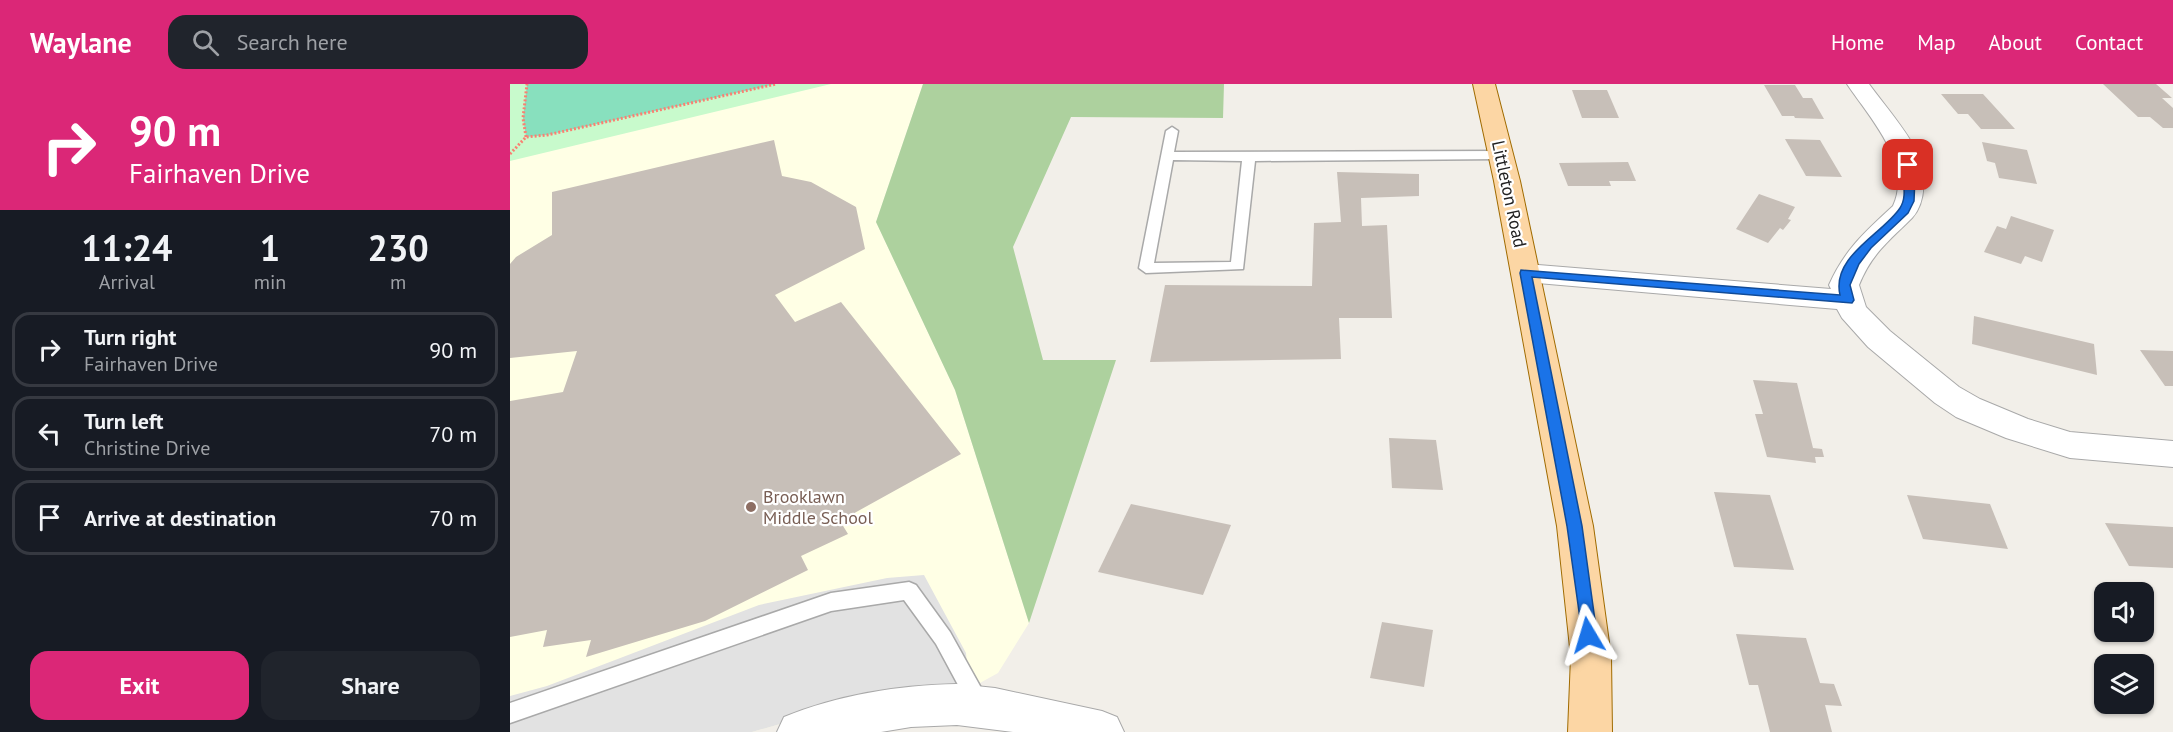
<!DOCTYPE html>
<style>
:root{--surface:#171b24;--page:#20242c;--text:#f1f3f6;--muted:#9ea1a6;--line:#363941;--accent:#db2777}
body{margin:0;font-family:"PT Sans",sans-serif;background:var(--page);color:var(--text);height:100vh;display:flex;flex-direction:column;font-size:22px;white-space:nowrap}
*{box-sizing:border-box;margin:0}
p{font-size:20px;color:var(--muted)}
.icon{flex:none;width:33px;height:33px;fill:none;stroke:currentColor;stroke-width:2;stroke-linecap:round;stroke-linejoin:round}
.map{position:relative;flex:1;overflow:hidden}
.panel{display:flex;flex-direction:column;background:var(--surface);width:510px}
.panel>*{flex:none}
.guide{background:#db2777;color:#fff;overflow:hidden}
.buttons{position:absolute;left:1584px;top:498px;display:grid;gap:12px}
.buttons a{display:grid;place-items:center;width:60px;height:60px;border-radius:12px;background:var(--surface);box-shadow:0 2px 4px #0004;font-size:30px}
.pin{position:absolute;display:grid;place-items:center;width:51px;height:51px;color:#fff;margin:-26px;border-radius:12px;box-shadow:0 3px 9px #0006}
.me{position:absolute;width:66px;margin:-33px;rotate:353deg;stroke-linejoin:round;filter:drop-shadow(0 0 4px #0008)}
.turn{display:flex;align-items:center;gap:21px;height:126px;padding:0 30px;font-size:27px}
.turn .icon{width:78px;height:78px;stroke-width:2.5}
.turn b{display:block;font-size:42px;line-height:51px}
.eta{display:flex;justify-content:space-evenly;align-items:center;height:102px;text-align:center}
.eta b{font-size:36px;font-weight:600;line-height:42px}
.action{display:flex;gap:12px;margin-top:auto;padding:12px 30px}
.action a{flex:1;height:69px;border-radius:18px;background:var(--accent);color:#fff;font-size:24px;font-weight:600;line-height:69px;text-align:center}
.action a+a{background:var(--page);color:var(--text)}
ul{padding:0;list-style:none}
li{display:flex;align-items:center;gap:18px;height:75px;margin:0 12px 9px;padding:0 18px;border:3px solid var(--line);border-radius:18px}
li div{flex:1}
li b{display:block;font-size:22px}
li em{font-style:normal}
header{display:flex;align-items:center;gap:36px;box-sizing:border-box;height:84px;padding:0 30px;background:var(--accent);color:#fff}
header strong{font-size:28px}
nav{display:flex;gap:33px;margin-inline-start:auto;font-size:21px}
.search{width:420px;height:54px;background:var(--page);display:flex;align-items:center;gap:15px;box-sizing:border-box;padding:0 21px;border-radius:18px;color:var(--muted);font-size:22px}
main{display:flex;flex:1;min-height:0}
.map>svg:first-child{display:block}
.education{fill:#ffffe5}
.forest{fill:#add19e}
.park{fill:#c8facc}
.pitch{fill:#88e0be}
.parking{fill:#e2e2e2}
.building{fill:#c7bfb8}
.lines{fill:none;stroke-linecap:round;stroke-linejoin:round}
.service-casing{stroke:#a9a9a9;stroke-width:3}
.minor-casing{stroke:#a9a9a9;stroke-width:2}
.primary-casing{stroke:#a06b00;stroke-width:2}
.path{stroke:#fa8072;stroke-width:3;stroke-dasharray:2 2;stroke-linecap:butt}
.service{fill:#fff;fill-rule:evenodd}
.minor{fill:#fff;fill-rule:evenodd}
.primary{fill:#fcd6a4;fill-rule:evenodd}
.route{fill:#1a73e8;stroke:#114b97;stroke-width:1.5}
.education-dot{fill:#8d6e63;stroke:#fff;stroke-width:2}
.labels{text-anchor:middle;stroke-width:4.5;stroke-linejoin:round;paint-order:stroke}
.street-label{font-size:18px;fill:#222;stroke:#fff}
.education-label{font-size:18px;fill:#785e54;stroke:#fff;text-anchor:start}
</style>
<header>
<strong>Waylane</strong>
<div class="search"><svg class="icon" aria-label="search" viewBox="0 0 24 24"><circle cx="10" cy="10" r="6"/><path d="M15 15l6 6"/></svg>Search here</div>
<nav><a>Home</a><a>Map</a><a>About</a><a>Contact</a></nav>
</header>
<main>
<section class="panel">
<div class="guide">
<div class="turn"><svg class="icon" aria-label="right" viewBox="0 0 24 24"><path d="M7 20v-9h11M14 6l5 5-5 5"/></svg><div><b>90 m</b>Fairhaven Drive</div></div>
</div>
<div class="eta">
<div><b>11:24</b><p>Arrival</p></div>
<div><b>1</b><p>min</p></div>
<div><b>230</b><p>m</p></div>
</div>
<ul>
<li><svg class="icon" aria-label="right" viewBox="0 0 24 24"><path d="M7 20v-9h11M14 6l5 5-5 5"/></svg><div><b>Turn right</b><p>Fairhaven Drive</p></div><em>90 m</em></li>
<li><svg class="icon" aria-label="left" viewBox="0 0 24 24"><path d="M17 20v-9H6M10 6l-5 5 5 5"/></svg><div><b>Turn left</b><p>Christine Drive</p></div><em>70 m</em></li>
<li><svg class="icon" aria-label="arrive" viewBox="0 0 24 24"><path d="M6 21V4h12l-3 4 3 4H6"/></svg><div><b>Arrive at destination</b></div><em>70 m</em></li>
</ul>
<div class="action"><a>Exit</a><a>Share</a></div>
</section>
<div class="map">
<svg width="1663" height="648" viewBox="0 0 1663 648">
<rect width="100%" height="100%" fill="#f2efe9"/>
<!-- education -->
<path class="education" d="M 0,0 L 413,0 L 366,138 L 445,306 L 519,539 L 488,589 L 459,605 L 333,622 L 242,648 L 0,648 Z"/>
<!-- forest -->
<path class="forest" d="M 413,0 L 714,0 L 713,34 L 561,33 L 503,163 L 533,276 L 606,276 L 519,539 L 445,306 L 366,138 Z"/>
<!-- park -->
<path class="park" d="M 0,0 L 321,0 L 0,77 Z"/>
<!-- pitch -->
<path class="pitch" d="M 17,0 L 266,0 L 37,51 L 16,53 L 13,34 Z"/>
<!-- parking -->
<path class="parking" d="M 414,491 L 456,569 L 459,605 L 333,622 L 242,648 L 0,648 L 0,612 L 37,602 L 249,521 L 377,494 Z"/>
<!-- building -->
<g class="building">
<path d="M 1593,0 L 1646,0 L 1662,14 L 1652,14 L 1663,24 L 1663,44 L 1653,44 L 1640,33 L 1628,33 Z"/>
<path d="M 1254,1 L 1285,1 L 1293,14 L 1302,14 L 1314,35 L 1285,34 L 1284,32 L 1272,32 Z"/>
<path d="M 1062,6 L 1097,6 L 1109,34 L 1072,34 Z"/>
<path d="M 1431,10 L 1473,10 L 1505,45 L 1471,45 L 1458,30 L 1448,30 Z"/>
<path d="M 1275,55 L 1310,56 L 1332,93 L 1296,92 Z"/>
<path d="M 264,56 L 272,92 L 301,98 L 346,123 L 355,165 L 265,211 L 285,238 L 331,218 L 451,370 L 330,437 L 338,450 L 291,472 L 298,486 L 195,537 L 76,573 L 81,556 L 33,563 L 37,546 L 0,553 L 0,317 L 53,308 L 67,267 L 0,274 L 0,180 L 6,173 L 42,151 L 42,108 Z"/>
<path d="M 1472,58 L 1517,66 L 1527,100 L 1489,94 L 1485,79 L 1477,77 Z"/>
<path d="M 1118,78 L 1126,97 L 1099,97 L 1101,102 L 1058,102 L 1049,79 Z"/>
<path d="M 827,88 L 909,90 L 909,112 L 851,114 L 852,142 L 877,141 L 882,234 L 829,234 L 831,275 L 640,278 L 655,201 L 802,202 L 804,139 L 831,138 Z"/>
<path d="M 1249,110 L 1285,123 L 1278,135 L 1281,136 L 1273,146 L 1270,144 L 1258,159 L 1226,145 Z"/>
<path d="M 1501,132 L 1544,146 L 1532,178 L 1515,172 L 1511,180 L 1474,168 L 1487,142 L 1496,145 Z"/>
<path d="M 1464,232 L 1584,260 L 1587,291 L 1462,260 Z"/>
<path d="M 1630,266 L 1663,267 L 1663,302 L 1655,302 Z"/>
<path d="M 1243,296 L 1287,299 L 1303,364 L 1312,365 L 1314,373 L 1305,373 L 1306,379 L 1257,373 L 1245,330 L 1253,330 Z"/>
<path d="M 879,354 L 926,356 L 933,406 L 882,404 Z"/>
<path d="M 1204,408 L 1260,411 L 1284,486 L 1224,483 Z"/>
<path d="M 1397,411 L 1480,420 L 1498,465 L 1413,455 Z"/>
<path d="M 621,420 L 721,441 L 693,511 L 588,488 Z"/>
<path d="M 1595,439 L 1663,443 L 1663,484 L 1619,482 Z"/>
<path d="M 872,538 L 923,546 L 914,603 L 860,594 Z"/>
<path d="M 1226,550 L 1296,554 L 1310,599 L 1324,600 L 1332,622 L 1315,621 L 1322,648 L 1260,648 L 1248,601 L 1239,601 Z"/>
</g>
<g class="lines">
<defs>
<g id="service">
<path d="M 662,43 L 668,47 L 664,68 L 991,67 L 997,71 L 991,75 L 745,77 L 733,185 L 636,189 L 629,184 L 656,47 ZM 663,76 L 732,77 L 721,178 L 644,179 Z"/>
<path d="M 399,498 L 406,501 L 440,548 L 475,611 L 479,618 L 475,625 L 468,628 L 461,625 L 426,560 L 394,516 L 321,527 L 0,639 L 0,619 L 321,509 Z"/>
</g>
<g id="minor">
<path d="M 1337,0 L 1359,0 C 1375,22 1395,44 1407,68 C 1416,86 1417,118 1402,134 C 1379,157 1362,169 1349,201 L 1356,223 L 1380,247 L 1449,303 L 1470,315 L 1518,335 L 1560,348 L 1663,357 L 1663,383 L 1560,374 L 1496,354 L 1446,333 L 1425,319 L 1358,263 L 1332,234 L 1327,225 L 1016,198 L 1006,196 L 1002,189 L 1006,182 L 1016,180 L 1321,205 L 1319,201 C 1335,165 1355,148 1383,122 C 1403,79 1359,33 1337,0 Z"/>
<path d="M 447,600 L 485,604 L 592,627 L 607,633 L 614,648 L 503,648 L 447,641 L 401,643 L 371,648 L 267,648 L 274,633 C 328,611 389,601 447,600 Z"/>
</g>
<path id="primary" d="M 963,0 L 985,0 L 1010,97 L 1083,442 L 1101,573 L 1102,648 L 1058,648 L 1061,573 L 1047,442 L 984,97 Z"/>
</defs>
<!-- service casing -->
<use href="#service" class="service-casing"/>
<!-- minor casing -->
<use href="#minor" class="minor-casing"/>
<!-- primary casing -->
<use href="#primary" class="primary-casing"/>
<!-- path -->
<g class="path">
<path d="M 16,53 L 13,34 L 17,0"/>
<path d="M 0,70 L 16,53 L 37,51 L 266,0"/>
</g>
<!-- service -->
<use href="#service" class="service"/>
<!-- minor -->
<use href="#minor" class="minor"/>
<!-- primary -->
<use href="#primary" class="primary"/>
</g>
<!-- route -->
<path class="route" d="M 1394,78 L 1403,81 L 1405,93 L 1404,117 L 1398,129 L 1361,164 L 1349,180 L 1340,201 L 1344,216 L 1342,219 L 1022,193 L 1072,442 L 1087,551 L 1084,556 L 1078,559 L 1073,556 L 1057,442 L 1010,189 L 1011,186 L 1330,211 C 1321,172 1373,150 1390,124 C 1399,110 1390,92 1394,78 Z"/>
<!-- markers -->
<circle class="education-dot" cx="241" cy="423" r="6"/>
<g class="labels">
<!-- street labels -->
<g class="street-label">
<text transform="translate(999 110) rotate(78)" y="6">Littleton Road</text>
</g>
<!-- education labels -->
<g class="education-label">
<text x="253" y="419">Brooklawn<tspan x="253" dy="21">Middle School</tspan></text>
</g>
</g>
</svg>
<div class="buttons">
<a><svg class="icon" aria-label="sound" viewBox="0 0 24 24"><path d="M4 9h4l5-4v14l-5-4H4zM17 9q2 3 0 6"/></svg></a>
<a><svg class="icon" aria-label="layers" viewBox="0 0 24 24"><path d="M12 4l9 5-9 5-9-5zM3 14l9 5 9-5"/></svg></a>
</div>
<div class="pin" style="left:1398px;top:81px;background:#d93025"><svg class="icon" aria-label="arrive" viewBox="0 0 24 24"><path d="M6 21V4h12l-3 4 3 4H6"/></svg></div>
<svg class="me" style="left:1078px;top:551px" viewBox="-20 -20 40 40"><path d="M0-17L14 15 0 8-14 15z" fill="#1a73e8" stroke="#fff" stroke-width="4"/></svg>
</div>
</main>
